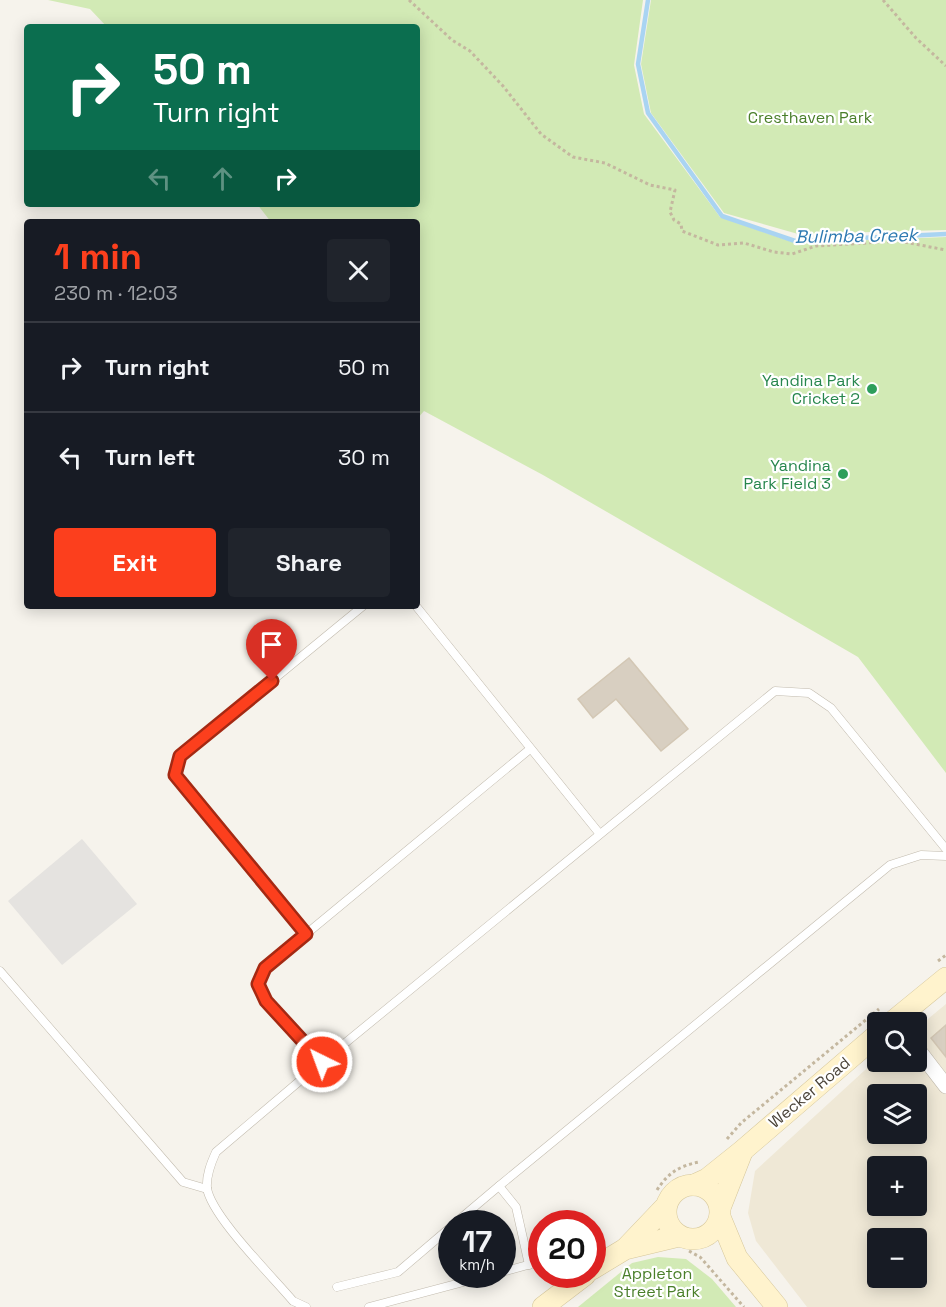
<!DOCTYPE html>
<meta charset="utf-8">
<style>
:root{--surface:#171b24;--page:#20242c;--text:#f1f3f6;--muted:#9ea1a6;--line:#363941;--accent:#fc3f1d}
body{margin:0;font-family:"Space Grotesk",sans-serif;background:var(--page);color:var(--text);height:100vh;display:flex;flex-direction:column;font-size:22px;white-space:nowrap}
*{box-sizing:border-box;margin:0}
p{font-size:20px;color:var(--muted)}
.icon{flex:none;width:33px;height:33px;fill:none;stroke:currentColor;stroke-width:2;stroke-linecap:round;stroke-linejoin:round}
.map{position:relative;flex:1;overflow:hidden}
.side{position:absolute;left:24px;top:219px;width:396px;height:390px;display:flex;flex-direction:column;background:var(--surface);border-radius:6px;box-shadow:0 3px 15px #0003}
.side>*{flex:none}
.guide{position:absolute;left:24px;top:24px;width:396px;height:183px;border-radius:6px;box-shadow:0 3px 15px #0003;background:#0b6e4f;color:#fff;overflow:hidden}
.fabs{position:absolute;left:867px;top:1012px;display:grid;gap:12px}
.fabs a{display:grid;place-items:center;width:60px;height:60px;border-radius:6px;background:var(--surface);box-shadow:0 3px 15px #0003;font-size:30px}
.speed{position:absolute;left:438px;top:1210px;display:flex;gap:12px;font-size:30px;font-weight:700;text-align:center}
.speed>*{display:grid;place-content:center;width:78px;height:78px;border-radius:50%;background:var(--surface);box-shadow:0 3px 15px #0003;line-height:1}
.speed small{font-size:15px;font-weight:400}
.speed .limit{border:9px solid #d22;background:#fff;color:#111}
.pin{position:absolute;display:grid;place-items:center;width:51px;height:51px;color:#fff;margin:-62px -26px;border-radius:50% 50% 50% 0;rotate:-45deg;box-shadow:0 0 6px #0007}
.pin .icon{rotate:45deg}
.me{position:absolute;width:66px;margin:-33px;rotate:318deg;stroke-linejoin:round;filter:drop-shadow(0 0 4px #0008)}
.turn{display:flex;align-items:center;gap:21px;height:126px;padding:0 30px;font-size:27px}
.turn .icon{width:78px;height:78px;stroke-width:2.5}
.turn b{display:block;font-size:42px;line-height:51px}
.lanes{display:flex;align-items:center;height:57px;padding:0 30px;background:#0003;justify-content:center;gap:30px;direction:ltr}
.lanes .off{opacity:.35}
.round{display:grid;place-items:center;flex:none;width:63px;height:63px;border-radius:6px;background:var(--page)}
.summary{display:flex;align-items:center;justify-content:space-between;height:102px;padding:0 30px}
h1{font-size:36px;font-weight:600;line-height:45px;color:var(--accent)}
.primary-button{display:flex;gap:12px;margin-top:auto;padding:12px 30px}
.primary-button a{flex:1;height:69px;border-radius:6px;background:var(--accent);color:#fff;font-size:24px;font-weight:600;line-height:69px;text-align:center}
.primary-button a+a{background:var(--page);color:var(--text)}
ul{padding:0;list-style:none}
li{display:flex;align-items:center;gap:18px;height:90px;padding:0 30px;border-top:2px solid var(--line)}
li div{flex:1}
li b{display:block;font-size:22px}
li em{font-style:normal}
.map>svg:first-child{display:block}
.education{fill:#efe8d6;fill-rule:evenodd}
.green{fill:#d2eab5}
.parking{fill:#e5e3e0}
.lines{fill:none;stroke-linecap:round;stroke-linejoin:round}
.stream{stroke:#a9d4f2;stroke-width:4.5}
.building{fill:#d8cfc1;stroke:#d3c7b4;stroke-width:1.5}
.lane-casing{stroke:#c2bbae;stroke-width:9}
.street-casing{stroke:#c2bbae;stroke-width:16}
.secondary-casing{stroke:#d6c79b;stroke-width:22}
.path{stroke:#c4b79f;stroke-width:3;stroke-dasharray:3 3;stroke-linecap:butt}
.lane{stroke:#fff;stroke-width:8}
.street{stroke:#fff;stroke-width:15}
.secondary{stroke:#fff3cd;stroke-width:21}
.route-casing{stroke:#a42913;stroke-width:15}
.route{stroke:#fc3f1d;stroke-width:10}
.leisure-dot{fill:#2e9e5b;stroke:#fff;stroke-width:2}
.labels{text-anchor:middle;stroke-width:4.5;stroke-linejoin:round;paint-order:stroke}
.park-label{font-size:16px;fill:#4a7f2a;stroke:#fff}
.leisure-label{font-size:16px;fill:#27864d;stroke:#fff;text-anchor:end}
.street-label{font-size:16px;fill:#4b4439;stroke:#fff}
.water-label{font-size:18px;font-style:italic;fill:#2e7ab2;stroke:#fff}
</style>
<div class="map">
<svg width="946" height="1307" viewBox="0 0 946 1307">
<rect width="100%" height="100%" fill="#f6f3ec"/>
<!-- education -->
<path class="education" d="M 946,1004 L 946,1307 L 807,1307 L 756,1241 L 748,1213 L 755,1171 L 877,1059 L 878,1062 L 916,1062 L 917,1028 ZM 878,1095 L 916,1095 L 916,1134 L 878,1134 ZM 878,1167 L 916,1167 L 916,1206 L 878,1206 ZM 878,1239 L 916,1239 L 916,1278 L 878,1278 Z"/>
<!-- green -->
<g class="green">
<path d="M 48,0 L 643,0 L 634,65 L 644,114 L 720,217 L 795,243 L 946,237 L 946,773 L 858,657 L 543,475 L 424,411 L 417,419 L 417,222 L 271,222 L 257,204 L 417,204 L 417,27 L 107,27 L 90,9 Z"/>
<path d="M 651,0 L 946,0 L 946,230 L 798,234 L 724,213 L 651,113 L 641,64 Z"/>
<path d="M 658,1257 L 686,1259 L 712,1279 L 736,1307 L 578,1307 L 632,1263 Z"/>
</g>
<!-- parking -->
<path class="parking" d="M 82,839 L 137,904 L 62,965 L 8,901 Z"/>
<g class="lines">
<!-- stream -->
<path class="stream" d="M 648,0 L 638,64 L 648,113 L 722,216 L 795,241 L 946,234"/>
</g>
<!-- building -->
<g class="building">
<path d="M 629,658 L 688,729 L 661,751 L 616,699 L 593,718 L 578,699 Z"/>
<path d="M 946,1025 L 946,1057 L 931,1038 Z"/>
</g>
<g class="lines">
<defs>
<g id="lane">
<path d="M 416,606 L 599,833"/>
<path d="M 306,934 L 175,775 L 180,756 L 363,606"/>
<path d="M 0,971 L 183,1182 L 207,1189"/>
<path d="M 322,1062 L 266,1001 L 258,984 L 265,968 L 530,749"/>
<path d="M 454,1224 L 499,1186"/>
<path d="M 592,1248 L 605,1258"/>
<path d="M 529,1265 L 516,1207 L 499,1186 L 890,865 L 921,855 L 946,856"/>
<path d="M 502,1272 L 542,1261"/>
<path d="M 337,1287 L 398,1272 L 452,1226"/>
<path d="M 306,1307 L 293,1301 C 273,1277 211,1216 207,1188 C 206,1175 211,1163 216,1152 L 322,1062 L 775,691 L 809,693 L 831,708 L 946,849"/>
<path d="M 369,1307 L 490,1275"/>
</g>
<path id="street" d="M 916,1047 L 946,1086"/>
<g id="secondary">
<path d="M 891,1023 L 946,978"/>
<path d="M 694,1185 L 707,1179 L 742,1151 L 878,1034"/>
<circle cx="693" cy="1212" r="27"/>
<path d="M 720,1208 L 742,1152"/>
<path d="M 720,1217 L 737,1258 L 777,1307"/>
<path d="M 626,1248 L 666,1206"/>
<path d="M 592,1269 L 625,1249 L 679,1236"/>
<path d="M 543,1307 L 585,1275"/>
</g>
</defs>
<!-- lane casing -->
<use href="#lane" class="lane-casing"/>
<!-- street casing -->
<use href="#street" class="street-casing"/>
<!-- secondary casing -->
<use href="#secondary" class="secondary-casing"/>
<!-- path -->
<g class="path">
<path d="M 409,0 L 452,40 L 470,51 L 503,86 L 541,134 L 573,157 L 605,163 L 650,185 L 675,190 L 670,212 L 674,220 L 681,224 L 682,231 L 718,245 L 744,243 L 774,252 L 792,254 L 816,246 L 899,241 L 946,250"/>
<path d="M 883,0 L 916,38 L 946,66"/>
<path d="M 938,961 L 946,955"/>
<path d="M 727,1139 L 741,1123 L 879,1009"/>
<path d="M 657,1190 C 668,1173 679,1166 699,1162"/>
<path d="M 689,1251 L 700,1257 L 744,1307"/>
</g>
<!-- lane -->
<use href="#lane" class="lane"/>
<!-- street -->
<use href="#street" class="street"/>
<!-- secondary -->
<use href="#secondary" class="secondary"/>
</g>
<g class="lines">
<defs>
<path id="route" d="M 272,681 L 180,756 L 175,775 L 306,934 L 265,968 L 258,984 L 266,1001 L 322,1062"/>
</defs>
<!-- route casing -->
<use href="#route" class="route-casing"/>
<!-- route -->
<use href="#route" class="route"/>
</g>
<!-- markers -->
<g class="leisure-dot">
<circle cx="872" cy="389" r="6"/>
<circle cx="843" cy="474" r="6"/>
</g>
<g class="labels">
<!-- park labels -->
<g class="park-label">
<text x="810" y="123">Cresthaven Park</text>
<text x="657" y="1279">Appleton<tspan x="657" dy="18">Street Park</tspan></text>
</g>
<!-- leisure labels -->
<g class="leisure-label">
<text x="860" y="386">Yandina Park<tspan x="860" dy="18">Cricket 2</tspan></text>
<text x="831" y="471">Yandina<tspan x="831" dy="18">Park Field 3</tspan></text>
</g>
<!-- street labels -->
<g class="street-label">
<text transform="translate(809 1092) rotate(-40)" y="6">Wecker Road</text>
</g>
<!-- water labels -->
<g class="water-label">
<text transform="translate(856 236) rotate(-1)" y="6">Bulimba Creek</text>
</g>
</g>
</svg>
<div class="fabs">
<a><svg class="icon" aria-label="search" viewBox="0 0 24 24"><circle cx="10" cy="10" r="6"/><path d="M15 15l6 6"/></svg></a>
<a><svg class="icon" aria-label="layers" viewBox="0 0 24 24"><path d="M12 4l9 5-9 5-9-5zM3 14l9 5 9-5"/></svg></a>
<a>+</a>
<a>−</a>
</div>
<div class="speed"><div>17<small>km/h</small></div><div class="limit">20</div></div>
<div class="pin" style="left:272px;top:681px;background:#d93025"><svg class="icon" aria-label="arrive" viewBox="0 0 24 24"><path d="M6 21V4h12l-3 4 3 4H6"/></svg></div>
<svg class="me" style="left:322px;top:1062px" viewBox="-20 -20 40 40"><circle r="17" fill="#fc3f1d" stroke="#fff" stroke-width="3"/><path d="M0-11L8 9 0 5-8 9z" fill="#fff"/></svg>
<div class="guide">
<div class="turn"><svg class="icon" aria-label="right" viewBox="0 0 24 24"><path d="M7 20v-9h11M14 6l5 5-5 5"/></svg><div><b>50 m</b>Turn right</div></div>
<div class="lanes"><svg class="icon off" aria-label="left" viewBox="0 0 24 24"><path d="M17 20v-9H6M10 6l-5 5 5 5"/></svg><svg class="icon off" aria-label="ahead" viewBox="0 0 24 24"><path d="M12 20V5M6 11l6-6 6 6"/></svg><svg class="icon" aria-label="right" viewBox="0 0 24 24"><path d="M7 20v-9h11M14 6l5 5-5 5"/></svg></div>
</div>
<section class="side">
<div class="summary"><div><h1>1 min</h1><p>230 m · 12:03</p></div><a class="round"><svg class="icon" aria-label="close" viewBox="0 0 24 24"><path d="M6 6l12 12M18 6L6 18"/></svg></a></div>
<ul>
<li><svg class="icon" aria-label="right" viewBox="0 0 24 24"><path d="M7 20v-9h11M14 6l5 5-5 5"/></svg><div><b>Turn right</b></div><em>50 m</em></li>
<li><svg class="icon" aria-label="left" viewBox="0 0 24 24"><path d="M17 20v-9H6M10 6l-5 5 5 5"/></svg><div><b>Turn left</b></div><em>30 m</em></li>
</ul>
<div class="primary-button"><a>Exit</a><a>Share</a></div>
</section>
</div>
